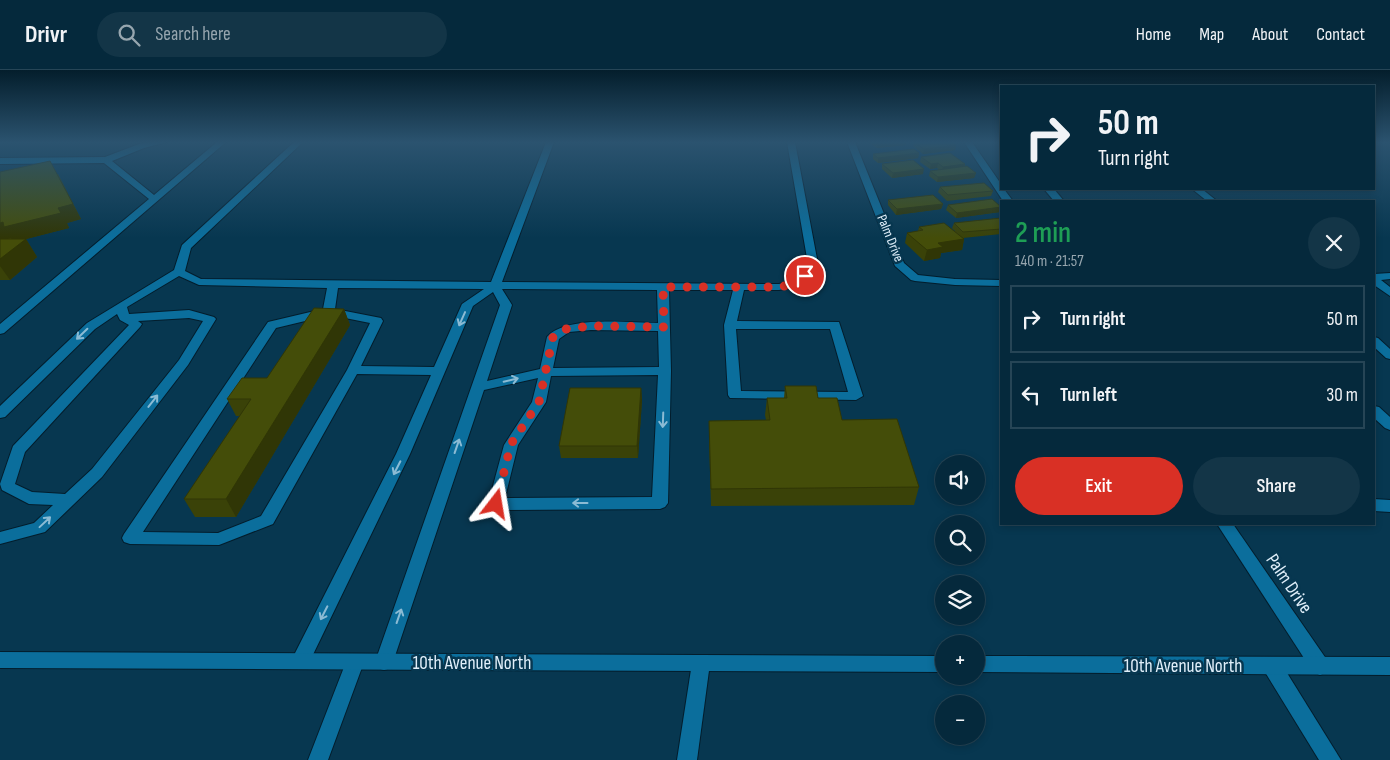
<!DOCTYPE html>
<meta charset="utf-8">
<style>
:root{--surface:#05293c;--page:#133547;--text:#f1f3f6;--muted:#97a6af;--line:#264556;--accent:#d93025}
body{margin:0;font-family:"Sofia Sans Condensed",sans-serif;background:var(--page);color:var(--text);height:100vh;display:flex;flex-direction:column;font-size:19px;white-space:nowrap}
*{box-sizing:border-box;margin:0}
p{font-size:16px;color:var(--muted)}
.icon{flex:none;width:28px;height:28px;fill:none;stroke:currentColor;stroke-width:2;stroke-linecap:round;stroke-linejoin:round}
.map{position:relative;flex:1;overflow:hidden}
.details{position:absolute;left:1000px;top:130px;width:375px;height:325px;display:flex;flex-direction:column;background:var(--surface);border-radius:0px;box-shadow:0 2px 8px #0003,0 0 0 1px var(--line)}
.details>*{flex:none}
.top-card{position:absolute;left:1000px;top:15px;width:375px;height:105px;border-radius:0px;box-shadow:0 2px 8px #0003,0 0 0 1px var(--line);background:#05293c;color:var(--text);overflow:hidden}
.tools{position:absolute;left:935px;top:385px;display:grid;gap:10px}
.tools a{display:grid;place-items:center;width:50px;height:50px;border-radius:50%;background:var(--surface);box-shadow:0 2px 8px #0003,0 0 0 1px var(--line);font-size:25px}
.pin{position:absolute;display:grid;place-items:center;width:42px;height:42px;color:#fff;margin:-21px;border:2px solid #fff;border-radius:50%;box-shadow:0 1px 5px #0007}
.me{position:absolute;width:55px;margin:-28px;rotate:14deg;stroke-linejoin:round;filter:drop-shadow(0 0 4px #0008)}
.turn{display:flex;align-items:center;gap:18px;height:105px;padding:0 15px;font-size:22px}
.turn .icon{width:65px;height:65px;stroke-width:2.5}
.turn b{display:block;font-size:35px;line-height:42px}
.round{display:grid;place-items:center;flex:none;width:52px;height:52px;border-radius:26px;background:var(--page)}
.overview{display:flex;align-items:center;justify-content:space-between;height:85px;padding:0 15px}
h1{font-size:30px;font-weight:600;line-height:38px;color:#1e9e55}
.cta{display:flex;gap:10px;margin-top:auto;padding:10px 15px}
.cta a{flex:1;height:58px;border-radius:30px;background:var(--accent);color:#fff;font-size:20px;font-weight:600;line-height:58px;text-align:center}
.cta a+a{background:var(--page);color:var(--text)}
ul{padding:0;list-style:none}
li{display:flex;align-items:center;gap:15px;height:68px;margin:0 10px 8px;padding:0 5px;border:2px solid var(--line);border-radius:0px}
li div{flex:1}
li b{display:block;font-size:19px}
li em{font-style:normal}
header{display:flex;align-items:center;gap:30px;box-sizing:border-box;height:70px;padding:0 25px;background:var(--surface);border-bottom:1px solid var(--line)}
header strong{font-size:24px}
nav{display:flex;gap:28px;margin-inline-start:auto;font-size:18px}
.search{width:350px;height:45px;background:var(--page);display:flex;align-items:center;gap:12px;box-sizing:border-box;padding:0 18px;border-radius:28px;color:var(--muted);font-size:19px}
.map>svg:first-child{display:block}
.lines{fill:none;stroke-linecap:round;stroke-linejoin:round}
.service-casing{stroke:#031d2c;stroke-width:2}
.minor-casing{stroke:#031d2c;stroke-width:2}
.tertiary-casing{stroke:#031d2c;stroke-width:2}
.service{fill:#0b6e9c;fill-rule:evenodd}
.minor{fill:#0b6e9c;fill-rule:evenodd}
.tertiary{fill:#0b6e9c;fill-rule:evenodd}
.wall{fill:#3a4208}
.shaded-wall{fill:#303606}
.building{fill:#444d09;stroke:#303606}
.oneway{stroke:#8bbbd4}
.route{stroke:#d93025;stroke-width:9;stroke-dasharray:0 16.2}
.labels{text-anchor:middle;stroke-width:5;stroke-linejoin:round;paint-order:stroke}
.far-street-label{font-size:14px;fill:#e0effa;stroke:#073750}
.near-street-label{font-size:19px;fill:#e0effa;stroke:#073750}
</style>
<header>
<strong>Drivr</strong>
<div class="search"><svg class="icon" aria-label="search" viewBox="0 0 24 24"><circle cx="10" cy="10" r="6"/><path d="M15 15l6 6"/></svg>Search here</div>
<nav><a>Home</a><a>Map</a><a>About</a><a>Contact</a></nav>
</header>
<div class="map">
<svg width="1390" height="690" viewBox="0 0 1390 690">
<rect width="100%" height="100%" fill="#073750"/>
<g class="lines">
<defs>
<g id="service">
<path d="M 151,72 L 167,72 L 144,78 L 112,91 L 154,125 L 217,72 L 226,72 L 4,263 L 0,264 L 0,254 L 149,129 L 104,93 L 0,94 L 0,88 L 105,87 L 139,74 Z"/>
<path d="M 294,72 L 303,72 L 191,178 L 185,201 L 201,209 L 491,212 L 546,72 L 554,72 L 502,212 L 779,214 L 792,211 L 808,194 L 787,72 L 795,72 L 818,194 L 800,216 L 779,220 L 744,220 L 737,251 L 839,252 L 863,326 L 856,330 L 730,328 L 728,325 L 724,255 L 733,220 L 669,220 L 671,301 L 668,433 L 665,437 L 660,439 L 496,440 L 490,438 L 488,434 L 504,375 L 532,332 L 538,308 L 484,320 L 393,592 L 391,598 L 384,600 L 377,598 L 375,592 L 500,235 L 493,222 L 473,236 L 410,384 L 307,597 L 300,599 L 293,597 L 291,591 L 396,384 L 431,305 L 357,304 L 273,454 L 219,475 L 130,474 L 124,472 L 122,468 L 124,464 L 268,252 L 323,239 L 327,218 L 199,215 L 179,206 L 127,237 L 129,244 L 189,240 L 214,247 L 216,249 L 188,295 L 102,407 L 45,462 L 0,474 L 0,462 L 34,453 L 53,435 L 29,434 L 2,420 L 0,414 L 13,376 L 129,255 L 120,250 L 117,244 L 95,259 L 5,347 L 0,348 L 0,336 L 87,253 L 174,200 L 182,175 ZM 338,218 L 484,219 L 462,234 L 434,297 L 361,296 L 383,251 L 381,248 L 335,239 ZM 502,219 L 657,220 L 658,253 C 630,253 566,245 547,267 L 540,299 L 487,311 L 512,235 ZM 330,245 L 370,253 L 347,300 L 261,446 L 218,463 L 143,462 L 276,258 ZM 189,248 L 203,251 L 179,290 L 92,399 L 65,424 L 32,422 L 15,414 L 25,382 L 140,257 L 142,254 L 138,251 ZM 736,259 L 830,259 L 848,322 L 741,321 ZM 591,260 L 658,261 L 659,297 L 553,298 L 559,269 L 569,262 ZM 658,305 L 652,427 L 505,428 L 518,375 L 546,332 L 551,306 Z"/>
<path d="M 1044,119 L 1054,119 L 1064,131 L 1054,131 Z"/>
<path d="M 1192,119 L 1202,119 L 1217,131 L 1207,131 Z"/>
<path d="M 1390,203 L 1390,209 L 1381,210 L 1390,217 L 1390,226 L 1374,215 L 1374,204 Z"/>
<path d="M 1374,267 L 1378,268 L 1390,279 L 1390,289 L 1386,288 L 1374,277 Z"/>
<path d="M 1374,336 L 1379,337 L 1390,347 L 1390,360 L 1385,358 L 1374,348 Z"/>
<path d="M 1374,429 L 1390,430 L 1390,442 L 1374,441 Z"/>
<path d="M 701,585 L 708,587 L 710,593 L 697,690 L 677,690 L 692,593 L 694,587 Z"/>
</g>
<g id="minor">
<path d="M 847,72 L 855,72 L 904,193 L 918,205 L 955,209 L 1001,210 L 1001,216 L 955,215 L 915,211 L 911,210 L 895,196 Z"/>
<path d="M 964,72 L 972,72 L 1001,114 L 1001,119 L 1004,119 L 1013,131 L 1003,131 Z"/>
<path d="M 1217,454 L 1233,454 L 1327,590 L 1329,596 L 1327,602 L 1320,605 L 1313,602 Z"/>
<path d="M 355,584 L 362,586 L 364,592 L 328,690 L 308,690 L 346,592 L 348,586 Z"/>
<path d="M 1272,587 L 1279,590 L 1341,690 L 1319,690 L 1265,602 L 1263,596 L 1265,590 Z"/>
</g>
<g id="tertiary">
<path d="M 0,582 L 944,586 L 944,602 L 0,598 Z"/>
<path d="M 976,586 L 1390,587 L 1390,605 L 976,602 Z"/>
</g>
</defs>
<!-- service casing -->
<use href="#service" class="service-casing"/>
<!-- minor casing -->
<use href="#minor" class="minor-casing"/>
<!-- tertiary casing -->
<use href="#tertiary" class="tertiary-casing"/>
<!-- service -->
<use href="#service" class="service"/>
<!-- minor -->
<use href="#minor" class="minor"/>
<!-- tertiary -->
<use href="#tertiary" class="tertiary"/>
</g>
<!-- wall -->
<g class="wall">
<path d="M 868,72 L 906,72 L 906,75 L 877,78 Z"/>
<path d="M 914,72 L 956,75 L 955,80 L 923,84 L 913,76 Z"/>
<path d="M 919,83 L 918,88 L 878,93 L 873,89 L 873,84 Z"/>
<path d="M 921,87 L 965,94 L 965,97 L 976,103 L 974,108 L 937,112 L 929,106 L 930,101 L 939,100 L 937,98 L 930,99 L 920,92 Z"/>
<path d="M 882,94 L 923,104 L 892,108 L 882,99 Z"/>
<path d="M 0,102 L 58,104 L 81,149 L 67,153 L 69,158 L 26,169 L 37,187 L 10,210 L 0,210 Z"/>
<path d="M 940,117 L 993,121 L 991,126 L 947,131 L 938,122 Z"/>
<path d="M 888,130 L 943,134 L 941,139 L 896,145 L 888,135 Z"/>
<path d="M 948,135 L 1000,142 L 956,148 L 946,140 Z"/>
<path d="M 1001,148 L 1001,164 L 963,168 L 964,169 L 962,180 L 941,183 L 940,188 L 924,191 L 905,173 L 907,163 L 918,161 L 919,157 L 955,161 L 952,158 L 954,153 Z"/>
<path d="M 344,239 L 350,255 L 236,447 L 195,447 L 184,429 L 240,346 L 236,346 L 227,329 L 267,308 Z"/>
<path d="M 785,316 L 818,328 L 919,417 L 914,435 L 711,436 L 709,368 L 709,351 L 766,350 L 765,345 L 767,328 L 784,328 Z"/>
<path d="M 641,318 L 642,330 L 638,388 L 561,388 L 559,376 Z"/>
</g>
<!-- shaded-wall -->
<g class="shaded-wall">
<path d="M 891,72 L 906,72 L 906,75 L 877,78 L 878,74 Z"/>
<path d="M 956,75 L 955,80 L 923,84 L 924,79 Z"/>
<path d="M 919,83 L 918,88 L 878,93 L 878,88 Z"/>
<path d="M 50,91 L 81,149 L 67,153 L 69,158 L 26,169 L 37,187 L 10,210 L 0,196 L 0,189 L 14,172 L 11,168 L 0,171 L 0,153 L 58,138 Z"/>
<path d="M 938,93 L 937,98 L 930,99 L 931,94 Z"/>
<path d="M 965,94 L 964,99 L 942,102 L 943,97 Z"/>
<path d="M 924,99 L 923,104 L 892,108 L 893,103 Z"/>
<path d="M 976,103 L 974,108 L 937,112 L 938,107 Z"/>
<path d="M 943,134 L 941,139 L 896,145 L 897,139 Z"/>
<path d="M 1001,137 L 1000,142 L 956,148 L 957,143 Z"/>
<path d="M 964,169 L 962,180 L 941,183 L 940,188 L 924,191 L 927,180 L 938,173 Z"/>
<path d="M 344,239 L 350,255 L 236,447 L 226,429 Z"/>
<path d="M 641,318 L 642,330 L 638,388 L 637,376 Z"/>
</g>
<!-- building -->
<g class="building">
<path d="M 875,72 L 891,72 L 878,74 Z"/>
<path d="M 914,72 L 952,72 L 956,75 L 924,79 Z"/>
<path d="M 914,79 L 919,83 L 878,88 L 873,84 Z"/>
<path d="M 950,83 L 965,94 L 943,97 L 938,93 L 931,94 L 921,87 Z"/>
<path d="M 913,90 L 924,99 L 893,103 L 882,94 Z"/>
<path d="M 50,91 L 73,134 L 58,138 L 61,143 L 4,157 L 3,152 L 0,153 L 0,102 Z"/>
<path d="M 967,96 L 976,103 L 938,107 L 930,101 Z"/>
<path d="M 984,113 L 993,121 L 948,125 L 940,117 Z"/>
<path d="M 933,125 L 943,134 L 897,139 L 888,130 Z"/>
<path d="M 992,129 L 1001,137 L 957,143 L 948,135 Z"/>
<path d="M 1001,148 L 1001,159 L 963,162 L 954,153 Z"/>
<path d="M 944,153 L 964,169 L 938,173 L 943,177 L 927,180 L 907,163 L 923,160 L 919,157 Z"/>
<path d="M 0,169 L 26,169 L 0,189 Z"/>
<path d="M 314,238 L 344,239 L 226,429 L 184,429 L 251,329 L 227,329 L 242,308 L 267,308 Z"/>
<path d="M 785,316 L 816,316 L 818,328 L 837,328 L 842,350 L 897,349 L 919,417 L 711,419 L 709,351 L 770,350 L 767,328 L 787,328 Z"/>
<path d="M 570,318 L 641,318 L 637,376 L 559,376 Z"/>
</g>
<!-- one-way arrows -->
<defs><path id="oneway-shaft" d="M-6 0H5M1.5-3L5.5 0L1.5 3" fill="none" stroke-width="1.6" stroke-linecap="round" stroke-linejoin="round" transform="scale(1.25)"/></defs>
<g class="oneway">
<use href="#oneway-shaft" transform="translate(462 249) rotate(114)"/>
<use href="#oneway-shaft" transform="translate(82 264) rotate(136)"/>
<use href="#oneway-shaft" transform="translate(511 310) rotate(-13)"/>
<use href="#oneway-shaft" transform="translate(153 331) rotate(-52)"/>
<use href="#oneway-shaft" transform="translate(663 350) rotate(92)"/>
<use href="#oneway-shaft" transform="translate(457 376) rotate(-71)"/>
<use href="#oneway-shaft" transform="translate(397 398) rotate(117)"/>
<use href="#oneway-shaft" transform="translate(580 433) rotate(180)"/>
<use href="#oneway-shaft" transform="translate(45 452) rotate(-43)"/>
<use href="#oneway-shaft" transform="translate(324 543) rotate(117)"/>
<use href="#oneway-shaft" transform="translate(399 546) rotate(-71)"/>
</g>
<!-- sky -->
<linearGradient id="sky" x2="0" y2="1"><stop stop-color="#041e2c"/><stop offset="0.43" stop-color="#2b536f"/><stop offset="1" stop-color="#2b536f" stop-opacity="0"/></linearGradient>
<rect width="1390" height="168" fill="url(#sky)"/>
<g class="lines">
<!-- route -->
<path class="route" d="M 496,434 L 511,374 L 539,332 L 553,267 L 566,259 L 592,256 L 664,257 L 663,217 L 779,217 L 796,214 L 805,206"/>
</g>
<g class="labels">
<!-- far-street labels -->
<g class="far-street-label">
<text transform="translate(891 168) rotate(68)" y="5">Palm Drive</text>
</g>
<!-- near-street labels -->
<g class="near-street-label">
<text transform="translate(1290 513) rotate(56)" y="7">Palm Drive</text>
<text x="472" y="599">10th Avenue North</text>
<text x="1183" y="602">10th Avenue North</text>
</g>
</g>
</svg>
<div class="tools">
<a><svg class="icon" aria-label="sound" viewBox="0 0 24 24"><path d="M4 9h4l5-4v14l-5-4H4zM17 9q2 3 0 6"/></svg></a>
<a><svg class="icon" aria-label="search" viewBox="0 0 24 24"><circle cx="10" cy="10" r="6"/><path d="M15 15l6 6"/></svg></a>
<a><svg class="icon" aria-label="layers" viewBox="0 0 24 24"><path d="M12 4l9 5-9 5-9-5zM3 14l9 5 9-5"/></svg></a>
<a>+</a>
<a>−</a>
</div>
<div class="pin" style="left:805px;top:206px;background:#d93025"><svg class="icon" aria-label="arrive" viewBox="0 0 24 24"><path d="M6 21V4h12l-3 4 3 4H6"/></svg></div>
<svg class="me" style="left:496px;top:434px" viewBox="-20 -20 40 40"><path d="M0-17L14 15 0 8-14 15z" fill="#d93025" stroke="#fff" stroke-width="4"/></svg>
<div class="top-card">
<div class="turn"><svg class="icon" aria-label="right" viewBox="0 0 24 24"><path d="M7 20v-9h11M14 6l5 5-5 5"/></svg><div><b>50 m</b>Turn right</div></div>
</div>
<section class="details">
<div class="overview"><div><h1>2 min</h1><p>140 m · 21:57</p></div><a class="round"><svg class="icon" aria-label="close" viewBox="0 0 24 24"><path d="M6 6l12 12M18 6L6 18"/></svg></a></div>
<ul>
<li><svg class="icon" aria-label="right" viewBox="0 0 24 24"><path d="M7 20v-9h11M14 6l5 5-5 5"/></svg><div><b>Turn right</b></div><em>50 m</em></li>
<li><svg class="icon" aria-label="left" viewBox="0 0 24 24"><path d="M17 20v-9H6M10 6l-5 5 5 5"/></svg><div><b>Turn left</b></div><em>30 m</em></li>
</ul>
<div class="cta"><a>Exit</a><a>Share</a></div>
</section>
</div>
